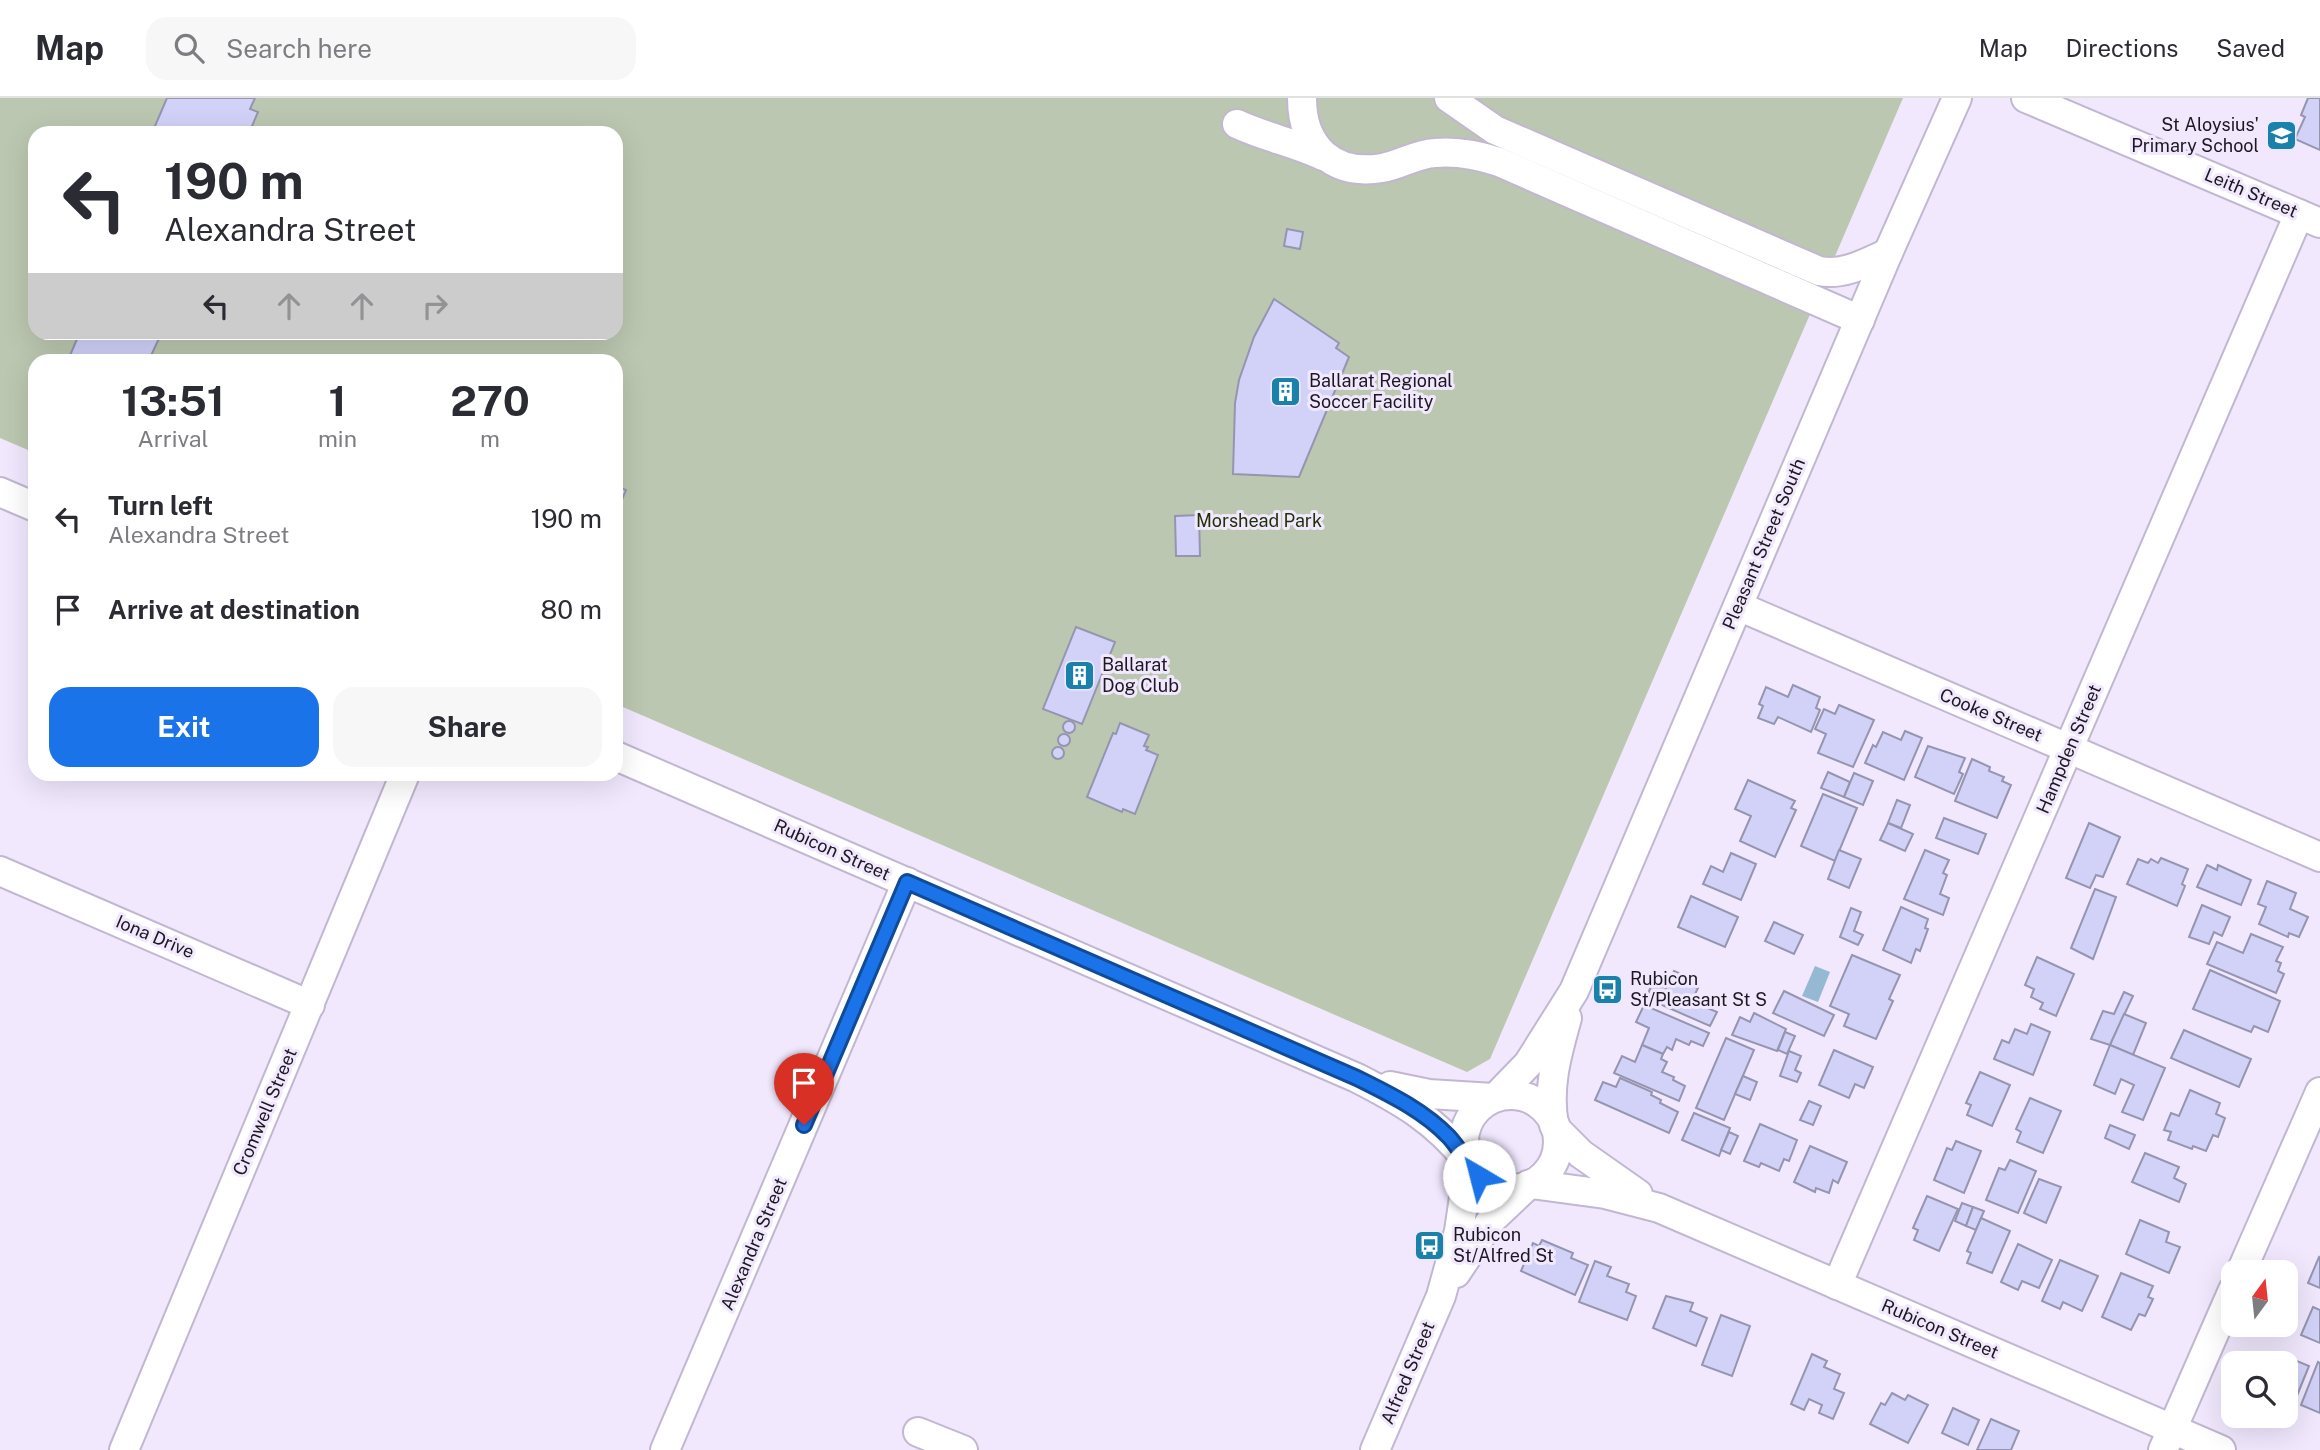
<!DOCTYPE html>
<style>
:root{--surface:#fff;--page:#f7f7f7;--text:#2b2b33;--muted:#7c7c81;--line:#e1e1e2;--accent:#1a73e8}
body{margin:0;font-family:"Public Sans",sans-serif;background:var(--page);color:var(--text);height:100vh;display:flex;flex-direction:column;font-size:26px;white-space:nowrap}
*{box-sizing:border-box;margin:0}
p{font-size:23px;color:var(--muted)}
.icon{flex:none;width:38px;height:38px;fill:none;stroke:currentColor;stroke-width:2;stroke-linecap:round;stroke-linejoin:round}
.map{position:relative;flex:1;overflow:hidden}
.drawer{position:absolute;left:28px;top:256px;width:595px;height:427px;display:flex;flex-direction:column;background:var(--surface);border-radius:21px;box-shadow:0 7px 28px #0002}
.drawer>*{flex:none}
.top-card{position:absolute;left:28px;top:28px;width:595px;height:214px;border-radius:21px;box-shadow:0 7px 28px #0002;background:#fff;color:var(--text);overflow:hidden}
.needle{width:46px;rotate:15deg}
.controls{position:absolute;left:2221px;top:1162px;display:grid;gap:14px}
.controls a{display:grid;place-items:center;width:77px;height:77px;border-radius:14px;background:var(--surface);box-shadow:0 7px 28px #0002;font-size:35px}
.pin{position:absolute;display:grid;place-items:center;width:60px;height:60px;color:#fff;margin:-72px -30px;border-radius:50% 50% 50% 0;rotate:-45deg;box-shadow:0 0 7px #0007}
.pin .icon{rotate:45deg}
.me{position:absolute;width:77px;margin:-38px;rotate:323deg;stroke-linejoin:round;filter:drop-shadow(0 0 5px #0008)}
.turn{display:flex;align-items:center;gap:24px;height:147px;padding:0 21px;font-size:32px}
.turn .icon{width:91px;height:91px;stroke-width:2.5}
.turn b{display:block;font-size:49px;line-height:60px}
.lanes{display:flex;align-items:center;height:66px;padding:0 21px;background:#0003;justify-content:center;gap:35px;direction:ltr}
.lanes .off{opacity:.35}
.eta{display:flex;justify-content:space-evenly;align-items:center;height:119px;text-align:center}
.eta b{font-size:42px;font-weight:700;line-height:49px}
.cta{display:flex;gap:14px;margin-top:auto;padding:14px 21px}
.cta a{flex:1;height:80px;border-radius:21px;background:var(--accent);color:#fff;font-size:28px;font-weight:700;line-height:80px;text-align:center}
.cta a+a{background:var(--page);color:var(--text)}
ul{padding:0;list-style:none}
li{display:flex;align-items:center;gap:21px;height:91px;padding:0 21px}
li div{flex:1}
li b{display:block;font-size:26px}
li em{font-style:normal}
header{display:flex;align-items:center;gap:42px;box-sizing:border-box;height:98px;padding:0 35px;background:var(--surface);border-bottom:2px solid var(--line)}
header strong{font-size:33px}
nav{display:flex;gap:38px;margin-inline-start:auto;font-size:24px}
.search{width:490px;height:63px;background:var(--page);display:flex;align-items:center;gap:18px;box-sizing:border-box;padding:0 24px;border-radius:21px;color:var(--muted);font-size:26px}
.map>svg:first-child{display:block}
.green{fill:#bcc7b1;fill-rule:evenodd}
.water{fill:#95b8d3}
.building{fill:#d2d2f9;stroke:#9595b0;stroke-width:2}
.lines{fill:none;stroke-linecap:round;stroke-linejoin:round}
.minor-casing{stroke:#c2b7d1;stroke-width:32}
.minor{stroke:#fff;stroke-width:28}
.route-casing{stroke:#114b97;stroke-width:18}
.route{stroke:#1a73e8;stroke-width:12}
.labels{text-anchor:middle;stroke-width:6;stroke-linejoin:round;paint-order:stroke}
.poi-label{font-size:18px;fill:#1c1821;stroke:#f1e8fe;text-anchor:start}
.street-label{font-size:18px;fill:#1c1821;stroke:#f1e8fe}
.park-label{font-size:18px;fill:#1f3006;stroke:#f1e8fe}
</style>
<header>
<strong>Map</strong>
<div class="search"><svg class="icon" aria-label="search" viewBox="0 0 24 24"><circle cx="10" cy="10" r="6"/><path d="M15 15l6 6"/></svg>Search here</div>
<nav><a>Map</a><a>Directions</a><a>Saved</a></nav>
</header>
<div class="map">
<svg width="2320" height="1352" viewBox="0 0 2320 1352">
<rect width="100%" height="100%" fill="#f1e8fe"/>
<!-- green -->
<path class="green" d="M 0,0 L 1903,0 L 1490,961 L 1467,974 L 616,606 L 616,262 L 35,262 L 35,355 L 0,340 ZM 35,35 L 616,35 L 616,234 L 35,234 Z"/>
<!-- water -->
<path class="water" d="M 1815,868 L 1830,874 L 1818,904 L 1802,898 Z"/>
<!-- building -->
<g class="building">
<path d="M 167,0 L 255,0 L 250,11 L 258,14 L 249,35 L 152,35 Z"/>
<path d="M 2308,0 L 2320,0 L 2320,52 L 2295,41 L 2305,19 L 2301,17 Z"/>
<path d="M 1287,131 L 1303,134 L 1300,151 L 1284,148 Z"/>
<path d="M 1274,201 L 1339,245 L 1336,250 L 1349,259 L 1299,379 L 1233,376 L 1235,305 L 1239,282 L 1254,239 Z"/>
<path d="M 80,234 L 162,234 L 149,262 L 68,262 Z"/>
<path d="M 616,388 L 626,392 L 618,411 L 616,410 Z"/>
<path d="M 1199,417 L 1200,458 L 1176,458 L 1175,418 Z"/>
<path d="M 1076,529 L 1115,544 L 1082,626 L 1043,611 Z"/>
<path d="M 1793,587 L 1820,599 L 1816,610 L 1820,612 L 1811,634 L 1778,619 L 1774,626 L 1758,620 L 1763,608 L 1759,606 L 1766,589 L 1788,599 Z"/>
<path d="M 1839,607 L 1874,622 L 1853,669 L 1818,655 L 1826,636 L 1815,631 L 1824,611 L 1835,616 Z"/>
<circle cx="1069" cy="629" r="6"/>
<path d="M 1120,625 L 1149,637 L 1144,648 L 1148,649 L 1146,652 L 1158,657 L 1135,716 L 1123,711 L 1122,714 L 1087,699 L 1113,635 L 1116,636 Z"/>
<path d="M 1905,633 L 1922,640 L 1904,682 L 1865,665 L 1873,647 L 1876,649 L 1883,634 L 1901,642 Z"/>
<circle cx="1064" cy="642" r="6"/>
<path d="M 1928,648 L 1965,660 L 1959,674 L 1963,676 L 1954,696 L 1915,679 Z"/>
<circle cx="1058" cy="655" r="6"/>
<path d="M 1972,661 L 1990,669 L 1989,673 L 2004,679 L 2002,683 L 2011,687 L 1997,720 L 1955,703 Z"/>
<path d="M 1828,674 L 1850,684 L 1844,699 L 1821,690 Z"/>
<path d="M 1854,675 L 1873,683 L 1863,707 L 1844,699 Z"/>
<path d="M 1748,682 L 1795,703 L 1791,710 L 1796,712 L 1775,759 L 1740,743 L 1751,718 L 1735,711 Z"/>
<path d="M 1823,696 L 1857,710 L 1835,763 L 1801,748 Z"/>
<path d="M 1897,702 L 1910,707 L 1901,730 L 1888,725 Z"/>
<path d="M 1944,720 L 1986,736 L 1978,756 L 1936,740 Z"/>
<path d="M 1888,725 L 1913,736 L 1905,753 L 1880,742 Z"/>
<path d="M 2089,725 L 2120,739 L 2103,779 L 2096,777 L 2090,790 L 2066,780 Z"/>
<path d="M 1839,752 L 1861,761 L 1849,790 L 1828,781 Z"/>
<path d="M 1925,752 L 1949,762 L 1943,775 L 1947,777 L 1940,796 L 1949,800 L 1943,817 L 1904,801 Z"/>
<path d="M 1731,755 L 1756,766 L 1741,802 L 1703,786 L 1711,768 L 1723,774 Z"/>
<path d="M 2161,760 L 2188,771 L 2182,786 L 2185,788 L 2177,808 L 2127,786 L 2138,761 L 2148,765 L 2151,761 L 2158,765 Z"/>
<path d="M 2207,767 L 2217,772 L 2218,767 L 2251,782 L 2241,807 L 2197,789 Z"/>
<path d="M 2267,783 L 2296,795 L 2290,811 L 2308,819 L 2299,839 L 2289,835 L 2288,839 L 2259,826 L 2266,809 L 2258,806 Z"/>
<path d="M 2095,791 L 2116,799 L 2093,861 L 2071,850 Z"/>
<path d="M 1691,798 L 1738,819 L 1725,849 L 1678,829 Z"/>
<path d="M 2202,807 L 2230,819 L 2222,838 L 2214,834 L 2209,846 L 2189,839 Z"/>
<path d="M 1901,809 L 1928,821 L 1925,830 L 1928,831 L 1920,853 L 1916,851 L 1911,865 L 1883,852 Z"/>
<path d="M 1851,810 L 1861,814 L 1854,833 L 1863,837 L 1858,847 L 1840,839 Z"/>
<path d="M 1774,824 L 1803,837 L 1794,856 L 1765,843 Z"/>
<path d="M 2251,836 L 2283,849 L 2276,863 L 2281,865 L 2278,873 L 2284,876 L 2276,895 L 2207,866 L 2217,844 L 2243,855 Z"/>
<path d="M 1852,857 L 1900,877 L 1889,901 L 1893,903 L 1876,941 L 1844,928 L 1849,916 L 1830,908 Z"/>
<path d="M 2037,859 L 2074,876 L 2056,918 L 2040,911 L 2043,905 L 2031,899 L 2034,891 L 2025,887 Z"/>
<path d="M 2210,872 L 2280,903 L 2268,934 L 2254,928 L 2251,934 L 2193,911 Z"/>
<path d="M 1674,873 L 1694,882 L 1692,888 L 1698,890 L 1693,900 L 1706,906 L 1705,909 L 1717,914 L 1710,928 L 1646,900 L 1653,884 L 1666,890 Z"/>
<path d="M 1784,893 L 1834,917 L 1824,938 L 1773,915 Z"/>
<path d="M 2124,894 L 2133,898 L 2110,947 L 2091,941 L 2103,913 L 2114,916 Z"/>
<path d="M 1644,907 L 1709,935 L 1703,948 L 1691,943 L 1689,947 L 1676,941 L 1672,952 L 1667,949 L 1663,956 L 1642,947 L 1649,930 L 1636,924 Z"/>
<path d="M 1754,915 L 1786,931 L 1777,953 L 1732,937 L 1740,919 L 1750,924 Z"/>
<path d="M 2124,916 L 2146,925 L 2133,957 L 2110,947 Z"/>
<path d="M 2031,926 L 2050,934 L 2033,977 L 1994,961 L 2002,942 L 2009,945 L 2015,931 L 2027,936 Z"/>
<path d="M 2184,932 L 2251,961 L 2239,989 L 2171,960 Z"/>
<path d="M 1785,934 L 1795,938 L 1787,956 L 1778,952 Z"/>
<path d="M 1726,940 L 1754,952 L 1724,1022 L 1696,1010 Z"/>
<path d="M 1642,947 L 1663,956 L 1661,961 L 1667,964 L 1662,974 L 1674,979 L 1673,982 L 1685,988 L 1679,1003 L 1614,975 L 1622,958 L 1635,964 Z"/>
<path d="M 2110,947 L 2165,970 L 2143,1022 L 2122,1014 L 2134,987 L 2121,981 L 2115,996 L 2094,987 Z"/>
<path d="M 1834,952 L 1873,969 L 1864,990 L 1855,986 L 1849,1000 L 1819,987 Z"/>
<path d="M 1789,953 L 1801,958 L 1795,972 L 1801,975 L 1797,984 L 1780,978 Z"/>
<path d="M 1980,974 L 2010,987 L 1992,1028 L 1967,1017 L 1971,1007 L 1966,1005 Z"/>
<path d="M 1743,978 L 1757,984 L 1750,1002 L 1735,996 Z"/>
<path d="M 1620,980 L 1652,994 L 1651,997 L 1661,1002 L 1660,1005 L 1678,1014 L 1669,1035 L 1595,1002 L 1603,984 L 1616,989 Z"/>
<path d="M 2190,992 L 2220,1005 L 2216,1016 L 2225,1020 L 2218,1039 L 2213,1037 L 2206,1053 L 2193,1048 L 2192,1051 L 2168,1042 L 2171,1034 L 2164,1032 L 2171,1015 L 2179,1018 Z"/>
<path d="M 2030,1000 L 2061,1013 L 2043,1055 L 2017,1044 L 2021,1034 L 2016,1031 Z"/>
<path d="M 1809,1003 L 1821,1008 L 1813,1027 L 1800,1022 Z"/>
<path d="M 1694,1015 L 1730,1030 L 1719,1058 L 1682,1042 Z"/>
<path d="M 1760,1026 L 1797,1042 L 1789,1063 L 1784,1061 L 1779,1073 L 1761,1065 L 1759,1069 L 1744,1063 Z"/>
<path d="M 2110,1027 L 2135,1037 L 2129,1051 L 2105,1040 Z"/>
<path d="M 1729,1034 L 1738,1038 L 1730,1056 L 1721,1052 Z"/>
<path d="M 1956,1043 L 1981,1053 L 1964,1095 L 1934,1082 L 1947,1050 L 1952,1052 Z"/>
<path d="M 1810,1048 L 1847,1064 L 1838,1085 L 1833,1082 L 1829,1095 L 1816,1090 L 1815,1094 L 1794,1084 Z"/>
<path d="M 2145,1055 L 2179,1069 L 2174,1080 L 2186,1086 L 2179,1104 L 2132,1084 Z"/>
<path d="M 2010,1062 L 2036,1073 L 2018,1115 L 1986,1102 L 1999,1070 L 2005,1072 Z"/>
<path d="M 2039,1081 L 2061,1089 L 2046,1125 L 2024,1115 Z"/>
<path d="M 1927,1098 L 1958,1111 L 1939,1153 L 1914,1142 L 1918,1132 L 1913,1130 Z"/>
<path d="M 1962,1105 L 1973,1109 L 1966,1128 L 1955,1123 Z"/>
<path d="M 1973,1109 L 1984,1113 L 1976,1132 L 1966,1128 Z"/>
<path d="M 1981,1120 L 2010,1133 L 1992,1175 L 1967,1165 L 1971,1155 L 1967,1153 Z"/>
<path d="M 2140,1122 L 2169,1134 L 2166,1144 L 2180,1149 L 2169,1175 L 2126,1156 Z"/>
<path d="M 1542,1142 L 1573,1155 L 1571,1160 L 1588,1167 L 1575,1197 L 1521,1173 L 1533,1145 L 1539,1148 Z"/>
<path d="M 2018,1146 L 2052,1162 L 2039,1190 L 2022,1183 L 2018,1192 L 2001,1184 Z"/>
<path d="M 2319,1159 L 2320,1160 L 2320,1190 L 2308,1185 Z"/>
<path d="M 2060,1162 L 2098,1178 L 2082,1213 L 2063,1204 L 2060,1211 L 2042,1203 Z"/>
<path d="M 1595,1163 L 1611,1169 L 1607,1178 L 1629,1186 L 1626,1194 L 1636,1198 L 1627,1222 L 1579,1204 Z"/>
<path d="M 2121,1175 L 2153,1188 L 2148,1199 L 2153,1201 L 2145,1218 L 2139,1216 L 2131,1232 L 2102,1219 Z"/>
<path d="M 1666,1198 L 1693,1205 L 1690,1213 L 1707,1220 L 1696,1248 L 1653,1230 Z"/>
<path d="M 2313,1209 L 2320,1212 L 2320,1245 L 2301,1237 Z"/>
<path d="M 1721,1217 L 1750,1228 L 1732,1278 L 1702,1267 Z"/>
<path d="M 1812,1256 L 1827,1263 L 1824,1269 L 1840,1276 L 1834,1291 L 1844,1295 L 1833,1321 L 1819,1315 L 1822,1307 L 1809,1301 L 1804,1312 L 1791,1306 Z"/>
<path d="M 2280,1256 L 2309,1268 L 2294,1305 L 2286,1301 L 2286,1265 L 2277,1265 Z"/>
<path d="M 2318,1264 L 2320,1265 L 2320,1315 L 2301,1307 Z"/>
<path d="M 1892,1295 L 1905,1302 L 1908,1297 L 1928,1307 L 1908,1345 L 1870,1326 L 1881,1305 L 1885,1307 Z"/>
<path d="M 1953,1310 L 1979,1322 L 1968,1347 L 1942,1335 Z"/>
<path d="M 1991,1321 L 2019,1333 L 2011,1352 L 1977,1352 Z"/>
</g>
<g class="lines">
<defs>
<g id="minor">
<path d="M 1302,0 C 1302,49 1333,78 1382,70 C 1400,67 1416,56 1435,55 C 1457,53 1478,57 1499,64 L 1860,222"/>
<path d="M 1449,0 L 1495,32 L 1819,173 C 1843,178 1866,165 1888,155"/>
<path d="M 2026,0 L 2320,125"/>
<path d="M 1237,26 C 1265,39 1295,45 1323,58"/>
<path d="M 0,394 L 35,409"/>
<path d="M 1738,508 L 2320,759"/>
<path d="M 616,658 L 1357,980 C 1402,1003 1435,1022 1467,1062"/>
<path d="M 0,773 L 310,907"/>
<path d="M 1390,988 L 1429,996 L 1493,1000"/>
<circle cx="1511" cy="1044" r="47"/>
<path d="M 1496,999 L 1528,966 L 1574,893 L 1888,155 L 1957,0"/>
<path d="M 1554,1027 C 1547,989 1557,956 1567,920"/>
<path d="M 1556,1031 L 1581,1056 L 1638,1096"/>
<path d="M 1531,1086 L 1605,1096 L 1659,1110 L 2221,1352"/>
<path d="M 2241,1174 L 2320,994"/>
<path d="M 1456,1175 L 1492,1121 L 1528,1087"/>
<path d="M 1837,1187 L 2299,116"/>
<path d="M 918,1334 L 963,1352"/>
<path d="M 124,1352 L 405,676"/>
<path d="M 665,1352 L 907,784"/>
<path d="M 1375,1352 L 1441,1198 L 1459,1133 L 1469,1065"/>
<path d="M 2163,1352 L 2233,1192"/>
</g>
</defs>
<!-- minor casing -->
<use href="#minor" class="minor-casing"/>
<!-- minor -->
<use href="#minor" class="minor"/>
</g>
<g class="lines">
<defs>
<path id="route" d="M 804,1027 L 907,784 L 1357,980 C 1389,996 1423,1012 1449,1039 C 1460,1051 1467,1066 1479,1078"/>
</defs>
<!-- route casing -->
<use href="#route" class="route-casing"/>
<!-- route -->
<use href="#route" class="route"/>
</g>
<!-- icons -->
<defs>
<symbol id="school-square" viewBox="-11 -11 22 22"><rect x="-9" y="-9" width="18" height="18" rx="4" fill="#1a81ab" stroke="#f1e8fe"/><path d="M0-5L7-2L0 1L-7-2ZM-4 1L0 2.5L4 1V4Q0 6-4 4Z" fill="#fff"/></symbol>
<symbol id="building-square" viewBox="-11 -11 22 22"><rect x="-9" y="-9" width="18" height="18" rx="4" fill="#1a81ab" stroke="#f1e8fe"/><path d="M-4-6H4V6H1V3H-1V6H-4ZM-2.5-4.3h1.7v1.8h-1.7ZM.8-4.3h1.7v1.8H.8ZM-2.5-1h1.7V.8h-1.7ZM.8-1h1.7V.8H.8Z" fill="#fff"/></symbol>
<symbol id="bus-square" viewBox="-11 -11 22 22"><rect x="-9" y="-9" width="18" height="18" rx="4" fill="#1a81ab" stroke="#f1e8fe"/><path d="M-5-6H5V4H4V6H2V4H-2V6H-4V4H-5ZM-3.5-4V0h7V-4ZM-3.5 1.2v1.5H-2V1.2ZM2 1.2v1.5H3.5V1.2Z" fill="#fff"/></symbol>
</defs>
<g fill-rule="evenodd">
<use href="#school-square" x="2264" y="20" width="35" height="35"/>
<use href="#building-square" x="1268" y="276" width="35" height="35"/>
<use href="#building-square" x="1062" y="560" width="35" height="35"/>
<use href="#bus-square" x="1590" y="874" width="35" height="35"/>
<use href="#bus-square" x="1412" y="1130" width="35" height="35"/>
</g>
<g class="labels">
<!-- poi labels -->
<g class="poi-label">
<text x="2259" y="33" text-anchor="end">St Aloysius'<tspan x="2259" dy="21">Primary School</tspan></text>
<text x="1309" y="289">Ballarat Regional<tspan x="1309" dy="21">Soccer Facility</tspan></text>
<text x="1102" y="573">Ballarat<tspan x="1102" dy="21">Dog Club</tspan></text>
<text x="1630" y="887">Rubicon<tspan x="1630" dy="21">St/Pleasant St S</tspan></text>
<text x="1453" y="1143">Rubicon<tspan x="1453" dy="21">St/Alfred St</tspan></text>
</g>
<!-- street labels -->
<g class="street-label">
<text transform="translate(2251 95) rotate(23)" y="6">Leith Street</text>
<text transform="translate(1764 446) rotate(-67)" y="6">Pleasant Street South</text>
<text transform="translate(1991 617) rotate(23)" y="6">Cooke Street</text>
<text transform="translate(2069 651) rotate(-67)" y="6">Hampden Street</text>
<text transform="translate(832 752) rotate(24)" y="6">Rubicon Street</text>
<text transform="translate(155 839) rotate(23)" y="6">Iona Drive</text>
<text transform="translate(265 1014) rotate(-67)" y="6">Cromwell Street</text>
<text transform="translate(754 1146) rotate(-67)" y="6">Alexandra Street</text>
<text transform="translate(1940 1231) rotate(23)" y="6">Rubicon Street</text>
<text transform="translate(1408 1275) rotate(-67)" y="6">Alfred Street</text>
</g>
<!-- park labels -->
<g class="park-label">
<text x="1259" y="429">Morshead Park</text>
</g>
</g>
</svg>
<div class="controls">
<a><svg class="needle" viewBox="-14 -14 28 28"><path d="M0-13l5 13h-10z" fill="#e53935"/><path d="M0 13l5-13h-10z" fill="#7c7c81"/></svg></a>
<a><svg class="icon" aria-label="search" viewBox="0 0 24 24"><circle cx="10" cy="10" r="6"/><path d="M15 15l6 6"/></svg></a>
</div>
<div class="pin" style="left:804px;top:1027px;background:#d93025"><svg class="icon" aria-label="arrive" viewBox="0 0 24 24"><path d="M6 21V4h12l-3 4 3 4H6"/></svg></div>
<svg class="me" style="left:1479px;top:1078px" viewBox="-20 -20 40 40"><circle r="19" fill="#fff"/><path d="M0-13L10 11 0 6-10 11z" fill="#1a73e8"/></svg>
<div class="top-card">
<div class="turn"><svg class="icon" aria-label="left" viewBox="0 0 24 24"><path d="M17 20v-9H6M10 6l-5 5 5 5"/></svg><div><b>190 m</b>Alexandra Street</div></div>
<div class="lanes"><svg class="icon" aria-label="left" viewBox="0 0 24 24"><path d="M17 20v-9H6M10 6l-5 5 5 5"/></svg><svg class="icon off" aria-label="ahead" viewBox="0 0 24 24"><path d="M12 20V5M6 11l6-6 6 6"/></svg><svg class="icon off" aria-label="ahead" viewBox="0 0 24 24"><path d="M12 20V5M6 11l6-6 6 6"/></svg><svg class="icon off" aria-label="right" viewBox="0 0 24 24"><path d="M7 20v-9h11M14 6l5 5-5 5"/></svg></div>
</div>
<section class="drawer">
<div class="eta">
<div><b>13:51</b><p>Arrival</p></div>
<div><b>1</b><p>min</p></div>
<div><b>270</b><p>m</p></div>
</div>
<ul>
<li><svg class="icon" aria-label="left" viewBox="0 0 24 24"><path d="M17 20v-9H6M10 6l-5 5 5 5"/></svg><div><b>Turn left</b><p>Alexandra Street</p></div><em>190 m</em></li>
<li><svg class="icon" aria-label="arrive" viewBox="0 0 24 24"><path d="M6 21V4h12l-3 4 3 4H6"/></svg><div><b>Arrive at destination</b></div><em>80 m</em></li>
</ul>
<div class="cta"><a>Exit</a><a>Share</a></div>
</section>
</div>
